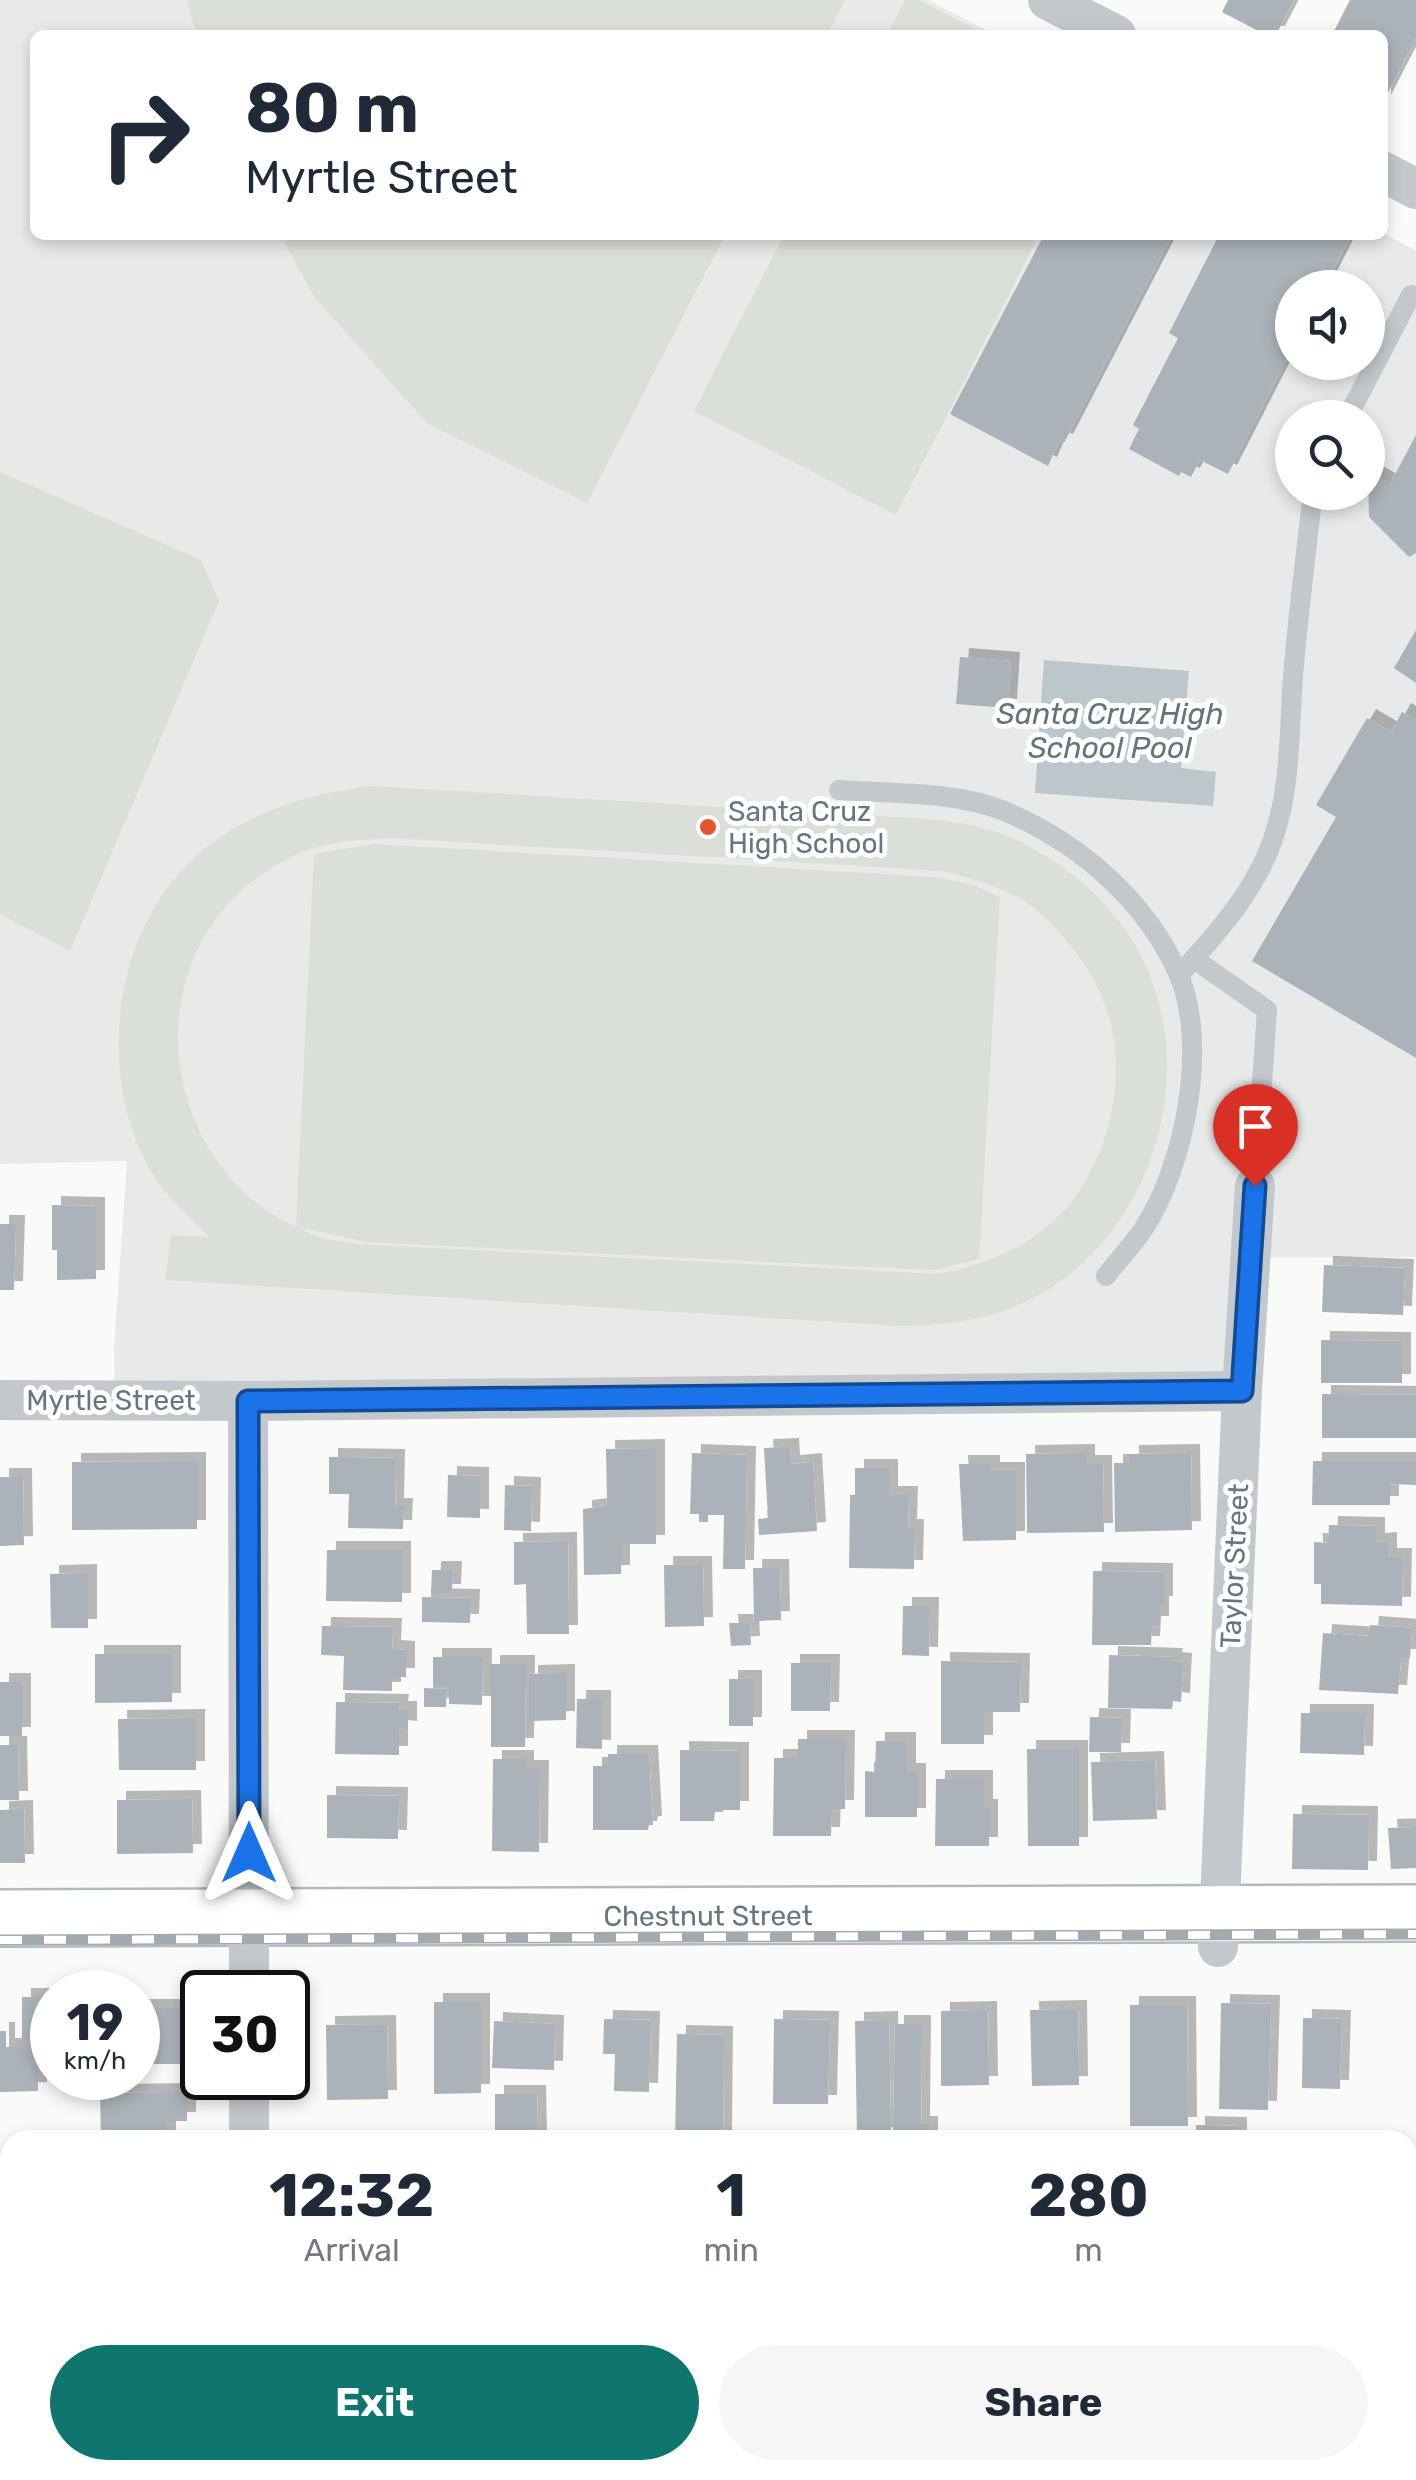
<!DOCTYPE html>
<style>
:root{--surface:#fff;--page:#f6f6f7;--text:#1f2937;--muted:#747a83;--accent:#0f766e}
body{margin:0;font-family:Rubik,sans-serif;background:var(--page);color:var(--text);height:100vh;display:flex;flex-direction:column;font-size:38px;white-space:nowrap}
*{box-sizing:border-box;margin:0}
p{font-size:32px;color:var(--muted)}
.icon{flex:none;width:55px;height:55px;fill:none;stroke:currentColor;stroke-width:2;stroke-linecap:round;stroke-linejoin:round}
.map{position:relative;flex:1;overflow:hidden}
.sheet{position:absolute;left:0px;top:2130px;width:1418px;height:350px;display:flex;flex-direction:column;background:var(--surface);border-radius:30px 30px 0 0;box-shadow:0 5px 15px #0003}
.sheet>*{flex:none}
.guide{position:absolute;left:30px;top:30px;width:1358px;height:210px;border-radius:15px;box-shadow:0 5px 15px #0003;background:#fff;color:var(--text);overflow:hidden}
.tools{position:absolute;left:1275px;top:270px;display:grid;gap:20px}
.tools a{display:grid;place-items:center;width:110px;height:110px;border-radius:50%;background:var(--surface);box-shadow:0 5px 15px #0003;font-size:50px}
.speed{position:absolute;left:30px;top:1970px;display:flex;gap:20px;font-size:50px;font-weight:700;text-align:center}
.speed>*{display:grid;place-content:center;width:130px;height:130px;border-radius:50%;background:var(--surface);box-shadow:0 5px 15px #0003;line-height:1}
.speed small{font-size:25px;font-weight:400}
.speed .limit{border:5px solid #111;border-radius:15px;background:#fff;color:#111}
.pin{position:absolute;display:grid;place-items:center;width:85px;height:85px;color:#fff;margin:-102px -42px;border-radius:50% 50% 50% 0;rotate:-45deg;box-shadow:0 0 10px #0007}
.pin .icon{rotate:45deg}
.me{position:absolute;width:110px;margin:-55px;rotate:0deg;stroke-linejoin:round;filter:drop-shadow(0 0 8px #0008)}
.turn{display:flex;align-items:center;gap:35px;height:210px;padding:0 50px;font-size:45px}
.turn .icon{width:130px;height:130px;stroke-width:2.5}
.turn b{display:block;font-size:70px;line-height:85px}
.eta{display:flex;justify-content:space-evenly;align-items:center;height:170px;text-align:center}
.eta b{font-size:60px;font-weight:700;line-height:70px}
.action{display:flex;gap:20px;margin-top:auto;padding:20px 50px}
.action a{flex:1;height:115px;border-radius:60px;background:var(--accent);color:#fff;font-size:40px;font-weight:700;line-height:115px;text-align:center}
.action a+a{background:var(--page);color:var(--text)}
.map>svg:first-child{display:block}
.built{fill:#e8e9e9;fill-rule:evenodd}
.green{fill:#dadfd7;fill-rule:evenodd}
.water{fill:#bbc7cb}
.building{fill:#aab3b9;filter:url(#shadow)}
.lines{fill:none;stroke-linecap:round;stroke-linejoin:round}
.secondary-casing{stroke:#b3babf;stroke-width:60}
.service{stroke:#c3c8cc;stroke-width:20}
.minor{stroke:#c3c8cc;stroke-width:40}
.secondary{stroke:#fff;stroke-width:55}
.rail-casing{stroke:#a2aab0;stroke-width:11}
.rail{stroke:#fff;stroke-width:8;stroke-dasharray:22;stroke-linecap:butt}
.route-casing{stroke:#114b97;stroke-width:25}
.route{stroke:#1a73e8;stroke-width:18}
.poi-dot{fill:#e4572e;stroke:#fff;stroke-width:4}
.labels{text-anchor:middle;stroke-width:10;stroke-linejoin:round;paint-order:stroke}
.poi-label{font-size:28px;fill:#657683;stroke:#fff;text-anchor:start}
.street-label{font-size:28px;fill:#657683;stroke:#fff}
.water-label{font-size:30px;font-style:italic;fill:#60757c;stroke:#fff}
</style>
<div class="map">
<svg width="1416" height="2480" viewBox="0 0 1416 2480">
<defs>
<filter id="shadow"><feDropShadow dx="9" dy="-9" stdDeviation="0" flood-color="#0004"/></filter>
</defs>
<rect width="100%" height="100%" fill="#fafaf8"/>
<!-- built -->
<path class="built" d="M 0,0 L 928,0 L 996,35 L 35,35 L 35,235 L 1383,233 L 1416,251 L 1416,1257 L 1249,1258 L 1241,1390 L 115,1404 L 114,1349 L 127,1161 L 0,1164 ZM 1292,288 L 1368,288 L 1368,362 L 1292,362 ZM 1292,418 L 1368,418 L 1368,492 L 1292,492 Z"/>
<!-- green -->
<g class="green">
<path d="M 187,0 L 845,0 L 827,35 L 196,35 Z"/>
<path d="M 905,0 L 919,0 L 987,35 L 887,35 Z"/>
<path d="M 280,235 L 725,235 L 587,503 L 428,424 L 315,298 Z"/>
<path d="M 784,235 L 1039,235 L 896,515 L 694,411 Z"/>
<path d="M 0,472 L 201,560 L 219,601 L 70,951 L 0,914 Z"/>
<path d="M 370,786 L 942,820 C 959,823 977,826 994,831 C 1046,849 1101,890 1130,937 C 1210,1061 1154,1247 1018,1305 C 980,1322 940,1325 899,1326 L 165,1280 L 171,1235 L 209,1237 C 189,1216 163,1194 149,1168 C 94,1066 114,920 207,847 C 255,809 311,794 370,786 ZM 391,838 L 942,871 C 973,879 1008,888 1034,908 C 1070,938 1102,982 1112,1029 C 1126,1095 1102,1180 1049,1225 C 1018,1252 977,1266 938,1274 L 373,1245 C 347,1243 320,1241 298,1227 L 366,1242 L 935,1270 L 979,1259 L 1000,897 L 973,885 L 934,877 L 375,844 L 314,854 L 296,1226 C 264,1215 229,1181 211,1152 C 145,1045 180,903 302,852 C 330,841 361,840 391,838 Z"/>
</g>
<!-- water -->
<path class="water" d="M 1044,660 L 1189,671 L 1181,768 L 1216,772 L 1213,806 L 1035,793 Z"/>
<!-- building -->
<g class="building">
<path d="M 1228,0 L 1294,0 L 1276,35 L 1266,35 L 1222,12 Z"/>
<path d="M 1350,0 L 1416,0 L 1416,38 L 1382,104 L 1382,35 L 1332,35 Z"/>
<path d="M 1044,235 L 1172,235 L 1064,443 L 1059,441 L 1048,466 L 950,414 Z"/>
<path d="M 1219,235 L 1351,235 L 1324,288 L 1292,288 L 1292,349 L 1228,474 L 1200,460 L 1191,477 L 1181,472 L 1179,476 L 1129,449 L 1139,429 L 1133,425 L 1178,338 L 1169,333 Z"/>
<path d="M 1416,435 L 1416,553 L 1409,557 L 1369,517 L 1368,472 L 1390,484 Z"/>
<path d="M 1416,630 L 1416,683 L 1394,668 Z"/>
<path d="M 960,657 L 1011,661 L 1008,708 L 956,704 Z"/>
<path d="M 1402,712 L 1416,720 L 1416,1058 L 1252,961 L 1336,817 L 1316,805 L 1367,718 L 1391,732 Z"/>
<path d="M 52,1205 L 96,1206 L 96,1279 L 57,1280 L 57,1250 L 52,1250 Z"/>
<path d="M 0,1224 L 16,1224 L 14,1290 L 0,1290 Z"/>
<path d="M 1324,1265 L 1405,1268 L 1403,1315 L 1322,1312 Z"/>
<path d="M 1321,1340 L 1402,1341 L 1402,1383 L 1321,1383 Z"/>
<path d="M 1322,1394 L 1416,1395 L 1416,1438 L 1322,1438 Z"/>
<path d="M 790,1447 L 791,1464 L 813,1462 L 817,1531 L 759,1535 L 758,1519 L 768,1518 L 764,1448 Z"/>
<path d="M 656,1448 L 656,1544 L 621,1544 L 621,1574 L 584,1575 L 583,1509 L 607,1506 L 606,1449 Z"/>
<path d="M 692,1453 L 747,1455 L 745,1569 L 723,1569 L 724,1515 L 708,1515 L 708,1522 L 699,1522 L 699,1514 L 690,1514 Z"/>
<path d="M 1086,1453 L 1086,1464 L 1103,1464 L 1104,1532 L 1027,1533 L 1026,1454 Z"/>
<path d="M 1191,1453 L 1192,1530 L 1115,1532 L 1114,1463 L 1130,1463 L 1130,1454 Z"/>
<path d="M 329,1457 L 396,1458 L 395,1507 L 404,1507 L 403,1529 L 348,1528 L 349,1494 L 329,1494 Z"/>
<path d="M 197,1461 L 197,1529 L 72,1530 L 72,1462 Z"/>
<path d="M 1313,1461 L 1416,1461 L 1416,1485 L 1390,1484 L 1390,1505 L 1312,1505 Z"/>
<path d="M 959,1464 L 991,1464 L 991,1471 L 1016,1471 L 1016,1540 L 963,1541 Z"/>
<path d="M 855,1468 L 889,1468 L 889,1495 L 909,1495 L 908,1528 L 915,1528 L 914,1569 L 849,1568 L 850,1495 L 855,1495 Z"/>
<path d="M 448,1475 L 480,1476 L 480,1518 L 447,1517 Z"/>
<path d="M 0,1477 L 23,1477 L 24,1545 L 0,1546 Z"/>
<path d="M 505,1485 L 532,1486 L 531,1531 L 504,1530 Z"/>
<path d="M 1329,1525 L 1376,1526 L 1376,1542 L 1388,1541 L 1388,1557 L 1403,1557 L 1402,1606 L 1321,1604 L 1321,1584 L 1314,1584 L 1314,1542 L 1328,1543 Z"/>
<path d="M 568,1541 L 569,1634 L 527,1634 L 526,1584 L 514,1585 L 514,1542 Z"/>
<path d="M 327,1550 L 402,1550 L 402,1602 L 326,1601 Z"/>
<path d="M 664,1565 L 703,1565 L 704,1626 L 665,1627 Z"/>
<path d="M 753,1568 L 780,1568 L 781,1620 L 754,1621 Z"/>
<path d="M 432,1570 L 453,1570 L 452,1593 L 431,1593 Z"/>
<path d="M 1093,1571 L 1164,1572 L 1164,1605 L 1160,1605 L 1160,1625 L 1152,1625 L 1151,1645 L 1092,1645 Z"/>
<path d="M 88,1573 L 88,1628 L 51,1628 L 50,1574 Z"/>
<path d="M 422,1597 L 471,1598 L 470,1623 L 422,1622 Z"/>
<path d="M 903,1606 L 930,1606 L 929,1656 L 902,1655 Z"/>
<path d="M 729,1623 L 750,1623 L 751,1645 L 731,1646 Z"/>
<path d="M 1370,1625 L 1412,1628 L 1410,1658 L 1401,1658 L 1398,1694 L 1319,1690 L 1323,1633 L 1369,1636 Z"/>
<path d="M 322,1626 L 393,1627 L 392,1649 L 406,1650 L 406,1677 L 392,1677 L 392,1691 L 343,1690 L 344,1656 L 321,1655 Z"/>
<path d="M 95,1654 L 172,1654 L 172,1702 L 95,1703 Z"/>
<path d="M 1109,1655 L 1174,1657 L 1173,1661 L 1183,1662 L 1181,1702 L 1173,1701 L 1172,1709 L 1108,1708 Z"/>
<path d="M 433,1657 L 483,1657 L 482,1705 L 449,1704 L 449,1686 L 433,1686 Z"/>
<path d="M 941,1661 L 1021,1662 L 1020,1712 L 984,1712 L 984,1744 L 941,1744 Z"/>
<path d="M 791,1663 L 831,1663 L 830,1711 L 791,1711 Z"/>
<path d="M 491,1664 L 526,1664 L 525,1747 L 491,1747 Z"/>
<path d="M 566,1673 L 566,1720 L 529,1721 L 529,1674 Z"/>
<rect x="729" y="1679" width="24" height="47"/>
<rect x="0" y="1682" width="22" height="54"/>
<path d="M 424,1688 L 447,1689 L 446,1707 L 424,1707 Z"/>
<path d="M 577,1699 L 602,1699 L 602,1749 L 576,1748 Z"/>
<path d="M 336,1702 L 400,1703 L 399,1710 L 408,1710 L 408,1730 L 399,1729 L 399,1755 L 335,1754 Z"/>
<path d="M 1301,1713 L 1365,1713 L 1364,1755 L 1300,1753 Z"/>
<path d="M 1090,1717 L 1122,1718 L 1121,1752 L 1089,1752 Z"/>
<path d="M 196,1718 L 196,1770 L 119,1770 L 118,1719 Z"/>
<path d="M 798,1739 L 846,1739 L 845,1809 L 832,1809 L 831,1836 L 773,1836 L 774,1758 L 798,1758 Z"/>
<path d="M 876,1741 L 907,1741 L 907,1772 L 917,1772 L 917,1817 L 865,1817 L 865,1771 L 875,1772 Z"/>
<path d="M 0,1745 L 18,1745 L 19,1800 L 0,1800 Z"/>
<path d="M 1027,1749 L 1079,1749 L 1079,1846 L 1028,1846 Z"/>
<path d="M 680,1750 L 740,1751 L 740,1810 L 715,1810 L 714,1821 L 680,1821 Z"/>
<path d="M 608,1754 L 649,1754 L 653,1825 L 649,1825 L 648,1830 L 593,1830 L 593,1766 L 608,1766 Z"/>
<path d="M 493,1759 L 525,1759 L 525,1769 L 540,1769 L 539,1852 L 492,1851 Z"/>
<path d="M 1155,1760 L 1157,1819 L 1093,1821 L 1091,1762 Z"/>
<path d="M 936,1779 L 984,1779 L 984,1808 L 989,1808 L 989,1846 L 935,1846 Z"/>
<path d="M 327,1795 L 399,1796 L 398,1839 L 327,1838 Z"/>
<path d="M 192,1799 L 193,1853 L 117,1854 L 117,1800 Z"/>
<path d="M 24,1809 L 25,1863 L 0,1863 L 0,1810 Z"/>
<path d="M 1293,1814 L 1369,1815 L 1368,1870 L 1292,1869 Z"/>
<path d="M 1416,1827 L 1416,1868 L 1391,1869 L 1388,1828 Z"/>
<rect x="22" y="1997" width="30" height="43"/>
<path d="M 434,2002 L 481,2002 L 481,2093 L 434,2094 Z"/>
<path d="M 1221,2003 L 1271,2004 L 1268,2110 L 1219,2109 Z"/>
<path d="M 1130,2005 L 1187,2005 L 1188,2126 L 1130,2126 Z"/>
<rect x="138" y="2008" width="54" height="56"/>
<path d="M 1078,2009 L 1079,2085 L 1032,2086 L 1030,2010 Z"/>
<path d="M 988,2010 L 989,2085 L 941,2086 L 941,2011 Z"/>
<path d="M 1303,2018 L 1342,2019 L 1340,2089 L 1302,2088 Z"/>
<path d="M 604,2019 L 651,2020 L 649,2092 L 614,2091 L 615,2054 L 603,2054 Z"/>
<path d="M 774,2019 L 830,2020 L 828,2104 L 773,2104 Z"/>
<path d="M 889,2020 L 891,2136 L 857,2137 L 855,2021 Z"/>
<path d="M 494,2021 L 555,2024 L 554,2070 L 492,2068 Z"/>
<path d="M 387,2024 L 388,2099 L 327,2100 L 326,2025 Z"/>
<path d="M 895,2024 L 922,2024 L 921,2125 L 929,2125 L 929,2140 L 899,2140 L 899,2130 L 893,2130 Z"/>
<path d="M 0,2031 L 6,2031 L 6,2047 L 38,2047 L 38,2091 L 0,2092 Z"/>
<path d="M 677,2034 L 724,2035 L 723,2140 L 675,2140 Z"/>
<path d="M 187,2092 L 187,2121 L 167,2121 L 167,2140 L 101,2140 L 100,2093 Z"/>
<path d="M 495,2094 L 537,2094 L 538,2140 L 495,2140 Z"/>
<path d="M 1196,2125 L 1238,2126 L 1238,2140 L 1196,2140 Z"/>
<path d="M 1416,2252 L 1416,2423 L 1408,2423 L 1408,2253 Z"/>
<rect x="0" y="2260" width="10" height="173"/>
</g>
<g class="lines">
<defs>
<g id="secondary">
<path id="s1" d="M 0,1918 L 1416,1913"/>
</g>
</defs>
<!-- secondary casing -->
<use href="#secondary" class="secondary-casing"/>
<!-- service -->
<g class="service">
<path d="M 1347,418 L 1411,295 L 1416,298"/>
<path d="M 839,790 C 892,794 955,791 1004,811 C 1078,842 1145,899 1178,973 C 1209,1044 1185,1165 1144,1228 C 1133,1245 1118,1260 1106,1276"/>
<path d="M 1194,959 L 1267,1010 L 1255,1186"/>
<path d="M 1179,975 C 1216,935 1257,889 1274,836 C 1291,786 1289,729 1293,676 C 1298,615 1306,554 1313,492"/>
</g>
<!-- minor -->
<g class="minor">
<path d="M 1048,0 L 1116,35"/>
<path d="M 1382,171 L 1416,189"/>
<path d="M 0,1400 L 248,1401 L 1242,1391"/>
<path d="M 248,1401 L 249,1992"/>
<path d="M 1218,1947 L 1242,1391 L 1255,1186"/>
<path d="M 249,2078 L 249,2140"/>
<path d="M 251,2470 L 251,2480"/>
</g>
<!-- secondary -->
<use href="#secondary" class="secondary"/>
<defs>
<path id="rail" d="M 0,1940 L 1416,1934"/>
</defs>
<!-- rail casing -->
<use href="#rail" class="rail-casing"/>
<!-- rail -->
<use href="#rail" class="rail"/>
</g>
<g class="lines">
<defs>
<path id="route" d="M 249,1853 L 248,1401 L 1242,1391 L 1255,1186"/>
</defs>
<!-- route casing -->
<use href="#route" class="route-casing"/>
<!-- route -->
<use href="#route" class="route"/>
</g>
<!-- markers -->
<circle class="poi-dot" cx="708" cy="827" r="10"/>
<g class="labels">
<!-- poi labels -->
<g class="poi-label">
<text x="728" y="821">Santa Cruz<tspan x="728" dy="32">High School</tspan></text>
</g>
<!-- street labels -->
<g class="street-label">
<text x="111" y="1410">Myrtle Street</text>
<text transform="translate(1234 1566) rotate(-87)" y="10">Taylor Street</text>
<text dy="10" stroke="none"><textPath href="#s1" startOffset="708">Chestnut Street</textPath></text>
</g>
<!-- water labels -->
<g class="water-label">
<text x="1110" y="724">Santa Cruz High<tspan x="1110" dy="34">School Pool</tspan></text>
</g>
</g>
</svg>
<div class="tools">
<a><svg class="icon" aria-label="sound" viewBox="0 0 24 24"><path d="M4 9h4l5-4v14l-5-4H4zM17 9q2 3 0 6"/></svg></a>
<a><svg class="icon" aria-label="search" viewBox="0 0 24 24"><circle cx="10" cy="10" r="6"/><path d="M15 15l6 6"/></svg></a>
</div>
<div class="speed"><div>19<small>km/h</small></div><div class="limit">30</div></div>
<div class="pin" style="left:1255px;top:1186px;background:#d93025"><svg class="icon" aria-label="arrive" viewBox="0 0 24 24"><path d="M6 21V4h12l-3 4 3 4H6"/></svg></div>
<svg class="me" style="left:249px;top:1853px" viewBox="-20 -20 40 40"><path d="M0-17L14 15 0 8-14 15z" fill="#1a73e8" stroke="#fff" stroke-width="4"/></svg>
<div class="guide">
<div class="turn"><svg class="icon" aria-label="right" viewBox="0 0 24 24"><path d="M7 20v-9h11M14 6l5 5-5 5"/></svg><div><b>80 m</b>Myrtle Street</div></div>
</div>
<section class="sheet">
<div class="eta">
<div><b>12:32</b><p>Arrival</p></div>
<div><b>1</b><p>min</p></div>
<div><b>280</b><p>m</p></div>
</div>
<div class="action"><a>Exit</a><a>Share</a></div>
</section>
</div>
